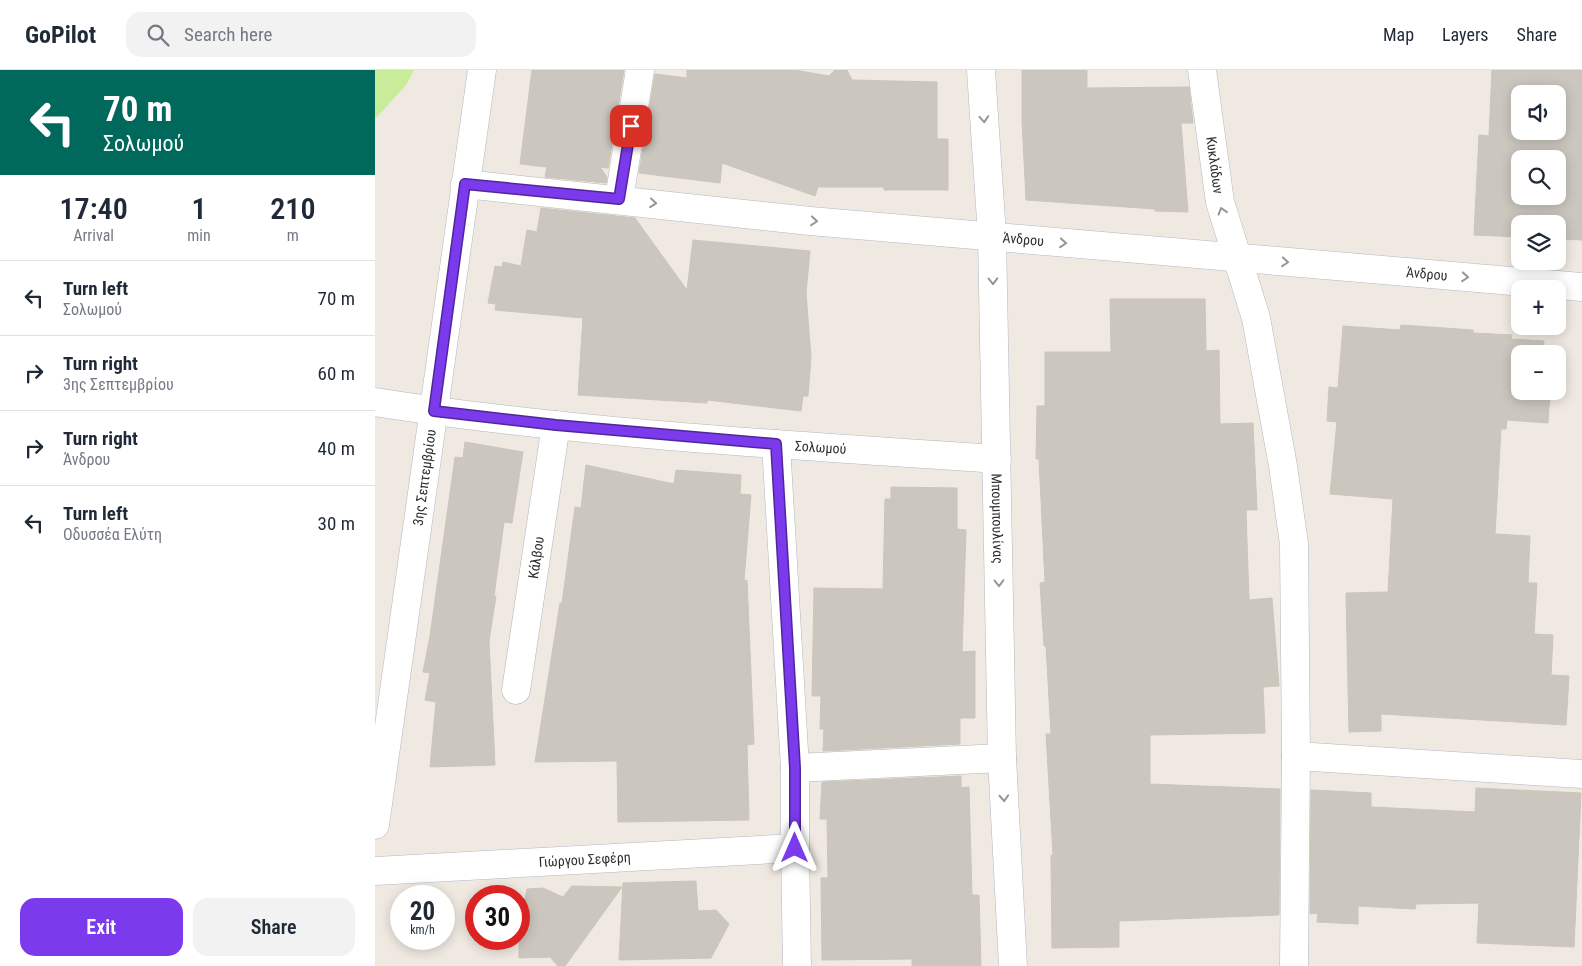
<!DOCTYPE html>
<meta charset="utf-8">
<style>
:root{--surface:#fff;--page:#f2f2f3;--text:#1f2937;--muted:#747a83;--line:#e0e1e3;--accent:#7c3aed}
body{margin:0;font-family:"Roboto Condensed",sans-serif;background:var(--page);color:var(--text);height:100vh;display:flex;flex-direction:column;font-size:19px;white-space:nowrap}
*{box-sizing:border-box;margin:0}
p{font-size:16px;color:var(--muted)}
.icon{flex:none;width:28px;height:28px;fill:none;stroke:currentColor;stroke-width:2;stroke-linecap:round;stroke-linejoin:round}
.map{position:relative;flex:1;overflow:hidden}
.drawer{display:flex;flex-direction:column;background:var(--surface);width:375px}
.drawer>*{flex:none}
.hud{background:#00695c;color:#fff;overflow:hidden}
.fabs{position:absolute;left:1136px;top:15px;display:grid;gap:10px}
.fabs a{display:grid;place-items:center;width:55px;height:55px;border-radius:10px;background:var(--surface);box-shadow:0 2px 12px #0003;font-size:25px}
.speed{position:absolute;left:15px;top:815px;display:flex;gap:10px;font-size:25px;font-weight:700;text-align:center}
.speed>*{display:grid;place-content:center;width:65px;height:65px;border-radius:50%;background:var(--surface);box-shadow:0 2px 12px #0003;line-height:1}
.speed small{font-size:12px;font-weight:400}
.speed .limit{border:8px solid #d22;background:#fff;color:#111}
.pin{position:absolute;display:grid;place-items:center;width:42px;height:42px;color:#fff;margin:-21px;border-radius:10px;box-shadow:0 2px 8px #0006}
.me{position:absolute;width:55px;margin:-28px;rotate:0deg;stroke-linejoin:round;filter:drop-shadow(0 0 4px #0008)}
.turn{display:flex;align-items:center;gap:18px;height:105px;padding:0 20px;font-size:22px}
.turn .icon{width:65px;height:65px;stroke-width:2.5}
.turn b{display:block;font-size:35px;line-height:42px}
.eta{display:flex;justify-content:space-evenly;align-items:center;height:85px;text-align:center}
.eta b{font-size:30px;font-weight:600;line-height:35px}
.button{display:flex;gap:10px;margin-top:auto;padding:10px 20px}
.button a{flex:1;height:58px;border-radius:15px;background:var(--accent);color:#fff;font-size:20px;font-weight:600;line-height:58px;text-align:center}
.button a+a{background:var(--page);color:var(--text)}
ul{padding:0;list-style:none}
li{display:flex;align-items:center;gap:15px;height:75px;padding:0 20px;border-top:1px solid var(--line)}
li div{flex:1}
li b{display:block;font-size:19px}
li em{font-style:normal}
header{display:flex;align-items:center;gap:30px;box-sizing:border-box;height:70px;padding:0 25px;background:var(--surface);border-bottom:1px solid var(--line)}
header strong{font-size:24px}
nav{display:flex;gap:28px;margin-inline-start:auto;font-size:18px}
.search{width:350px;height:45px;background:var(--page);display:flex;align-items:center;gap:12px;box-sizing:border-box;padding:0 18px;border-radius:15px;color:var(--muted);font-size:19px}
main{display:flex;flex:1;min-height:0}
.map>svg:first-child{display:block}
.pitch{fill:#c9ec9a}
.building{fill:#cbc7bf;stroke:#cbc5ba;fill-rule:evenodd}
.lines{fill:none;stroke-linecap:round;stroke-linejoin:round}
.street-casing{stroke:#b4b7c1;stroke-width:29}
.street{stroke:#fff;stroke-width:28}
.oneway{stroke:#969696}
.route-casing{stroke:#51269a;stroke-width:12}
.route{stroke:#7c3aed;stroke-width:9}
.labels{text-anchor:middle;stroke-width:4;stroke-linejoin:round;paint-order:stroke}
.street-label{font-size:14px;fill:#2e2e2e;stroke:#fff}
</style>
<header>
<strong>GoPilot</strong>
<div class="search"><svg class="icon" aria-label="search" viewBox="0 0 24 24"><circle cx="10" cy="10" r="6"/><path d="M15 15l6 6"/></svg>Search here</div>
<nav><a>Map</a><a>Layers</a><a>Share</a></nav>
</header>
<main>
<section class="drawer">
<div class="hud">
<div class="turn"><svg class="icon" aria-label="left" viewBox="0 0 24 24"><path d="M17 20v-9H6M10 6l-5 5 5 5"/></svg><div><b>70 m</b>Σολωμού</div></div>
</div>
<div class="eta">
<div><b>17:40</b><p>Arrival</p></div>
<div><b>1</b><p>min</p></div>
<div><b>210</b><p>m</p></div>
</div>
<ul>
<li><svg class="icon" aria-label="left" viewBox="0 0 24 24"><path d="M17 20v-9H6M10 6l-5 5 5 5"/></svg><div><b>Turn left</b><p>Σολωμού</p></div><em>70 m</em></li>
<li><svg class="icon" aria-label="right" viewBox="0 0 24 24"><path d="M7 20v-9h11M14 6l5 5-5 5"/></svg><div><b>Turn right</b><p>3ης Σεπτεμβρίου</p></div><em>60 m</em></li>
<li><svg class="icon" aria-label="right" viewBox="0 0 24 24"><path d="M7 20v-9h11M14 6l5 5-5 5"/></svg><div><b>Turn right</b><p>Άνδρου</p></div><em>40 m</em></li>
<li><svg class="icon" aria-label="left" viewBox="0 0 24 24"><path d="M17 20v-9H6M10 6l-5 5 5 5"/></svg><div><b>Turn left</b><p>Οδυσσέα Ελύτη</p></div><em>30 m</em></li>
</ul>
<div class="button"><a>Exit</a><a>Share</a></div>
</section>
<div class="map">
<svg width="1207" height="896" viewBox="0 0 1207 896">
<rect width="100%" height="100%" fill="#efe9e1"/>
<!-- pitch -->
<path class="pitch" d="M 0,0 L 39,0 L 31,15 L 0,49 Z"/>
<!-- building -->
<g class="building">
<path d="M 157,0 L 249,0 L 233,98 L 225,97 L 232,107 L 231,113 L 170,107 L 172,97 L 145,94 Z"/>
<path d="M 312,0 L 419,0 L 454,6 L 460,0 L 472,0 L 477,10 L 562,12 L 562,69 L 573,69 L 573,120 L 509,120 L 509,117 L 443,117 L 440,126 L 347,93 L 345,113 L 264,103 L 280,4 L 312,8 Z"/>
<path d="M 647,0 L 712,0 L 712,18 L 814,17 L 818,53 L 806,53 L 813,142 L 780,141 L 780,139 L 651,130 L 647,51 Z"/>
<path d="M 1117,0 L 1207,0 L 1207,170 L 1182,169 L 1182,154 L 1145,154 L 1145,167 L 1099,165 L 1104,65 L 1114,66 ZM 1145,24 L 1182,24 L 1182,61 L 1145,61 ZM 1145,89 L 1182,89 L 1182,126 L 1145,126 Z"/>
<path d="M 166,138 L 260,148 L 312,220 L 318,170 L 435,181 L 431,223 L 436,287 L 433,326 L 428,326 L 426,341 L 332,330 L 332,333 L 203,325 L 208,248 L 120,240 L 121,234 L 113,233 L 120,196 L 127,197 L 128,192 L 146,196 L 152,160 L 162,162 Z"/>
<path d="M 735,229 L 830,229 L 831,281 L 844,280 L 845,354 L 878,353 L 882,440 L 871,440 L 874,530 L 897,528 L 904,616 L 888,617 L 890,663 L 775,665 L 775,714 L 905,719 L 904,845 L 744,851 L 744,877 L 677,878 L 676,785 L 678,785 L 671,664 L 676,664 L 671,576 L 669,576 L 665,513 L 670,512 L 664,389 L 661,389 L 662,336 L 670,336 L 670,282 L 736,282 Z"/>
<path d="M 1026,255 L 1098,260 L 1098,263 L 1137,265 L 1136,269 L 1169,271 L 1168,284 L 1145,284 L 1145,321 L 1175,321 L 1173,353 L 1132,350 L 1131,359 L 1126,359 L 1120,464 L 1155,466 L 1153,513 L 1162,513 L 1159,564 L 1178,565 L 1176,605 L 1194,606 L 1191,655 L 1006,644 L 1006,661 L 974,662 L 971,523 L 1013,522 L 1018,429 L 955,424 L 962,352 L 952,351 L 954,317 L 963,318 L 968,256 L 1025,260 Z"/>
<path d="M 90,372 L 148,382 L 137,453 L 129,452 L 119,526 L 121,526 L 114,571 L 120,695 L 55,697 L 61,632 L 50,630 L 55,603 L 48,602 L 55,566 L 80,387 L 88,388 Z"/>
<path d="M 211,395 L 299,414 L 301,400 L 366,405 L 365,424 L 376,425 L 369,511 L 372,510 L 379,674 L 372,675 L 374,750 L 243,752 L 242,691 L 160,692 L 185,533 L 187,533 L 200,437 L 206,438 Z"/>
<path d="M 516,417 L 582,418 L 582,459 L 591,460 L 587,582 L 600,581 L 600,648 L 585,648 L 585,674 L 448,681 L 449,659 L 445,659 L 446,626 L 437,626 L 439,518 L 508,519 L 510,429 L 516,429 Z"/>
<path d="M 586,706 L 586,718 L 594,717 L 597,825 L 604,825 L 606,896 L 537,896 L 537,889 L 447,890 L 446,808 L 453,808 L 452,749 L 445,749 L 447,712 Z"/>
<path d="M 1101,718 L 1206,723 L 1199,877 L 1102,873 L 1104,833 L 1041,834 L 1040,839 L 983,836 L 983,854 L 942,852 L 943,843 L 935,844 L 936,720 L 996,723 L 996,737 L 1100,742 Z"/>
<path d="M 321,811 L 323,841 L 341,840 L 354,854 L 336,888 L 244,890 L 248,813 Z"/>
<path d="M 197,816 L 247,817 L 190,896 L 183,896 L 175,887 L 144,888 L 144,829 L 150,829 L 152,819 L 168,818 L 188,827 Z"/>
</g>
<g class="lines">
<defs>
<g id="street">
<path id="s1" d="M 606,0 L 617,166 L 627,688 L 638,896"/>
<path id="s2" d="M 827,0 L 845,132 L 881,248 L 908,396 L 919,474 L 921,686 L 919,896"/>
<path id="s3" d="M 90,114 L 435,151 L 1207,217"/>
<path d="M 244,129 L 265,0"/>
<path id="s4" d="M 0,332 C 206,364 414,375 622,389"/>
<path d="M 401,374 L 420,698 L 420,778 L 422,896"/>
<path id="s5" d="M 141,620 L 181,355"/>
<path d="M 921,686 L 1207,704"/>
<path d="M 420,698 L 627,688"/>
<path id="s6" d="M 0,755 L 107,0"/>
<path id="s7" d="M 0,801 L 420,778"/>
</g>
</defs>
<!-- street casing -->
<use href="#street" class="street-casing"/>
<!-- street -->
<use href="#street" class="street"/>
</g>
<!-- one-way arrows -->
<defs><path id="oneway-chevron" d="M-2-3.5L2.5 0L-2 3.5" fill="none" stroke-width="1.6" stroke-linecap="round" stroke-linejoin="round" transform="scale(1.25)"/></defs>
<g class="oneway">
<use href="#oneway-chevron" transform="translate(609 49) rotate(86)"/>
<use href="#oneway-chevron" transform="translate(278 133) rotate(6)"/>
<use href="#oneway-chevron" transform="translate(847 141) rotate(-107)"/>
<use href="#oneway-chevron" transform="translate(439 151) rotate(5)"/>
<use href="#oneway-chevron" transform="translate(688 173) rotate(5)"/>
<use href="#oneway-chevron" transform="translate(910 192) rotate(5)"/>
<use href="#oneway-chevron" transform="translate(1090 207) rotate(5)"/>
<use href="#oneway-chevron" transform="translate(618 211) rotate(89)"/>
<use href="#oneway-chevron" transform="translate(624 513) rotate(89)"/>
<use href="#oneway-chevron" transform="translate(629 728) rotate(87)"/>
</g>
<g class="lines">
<defs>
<path id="route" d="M 256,56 L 244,129 L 90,114 L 59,341 L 181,355 L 401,374 L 420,698 L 420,778"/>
</defs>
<!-- route casing -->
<use href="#route" class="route-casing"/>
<!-- route -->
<use href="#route" class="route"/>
</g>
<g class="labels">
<!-- street labels -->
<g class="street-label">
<text dy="5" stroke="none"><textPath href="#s2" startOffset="96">Κυκλάδων</textPath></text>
<text dy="5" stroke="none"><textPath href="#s3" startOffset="561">Άνδρου</textPath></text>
<text dy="5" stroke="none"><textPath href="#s3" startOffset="966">Άνδρου</textPath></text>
<text dy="5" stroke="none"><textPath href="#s4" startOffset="448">Σολωμού</textPath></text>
<text dy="5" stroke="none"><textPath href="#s6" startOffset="351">3ης Σεπτεμβρίου</textPath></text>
<text dy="5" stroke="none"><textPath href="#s1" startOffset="449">Μπουμπουλίνας</textPath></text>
<text dy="5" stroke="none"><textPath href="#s5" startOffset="134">Κάλβου</textPath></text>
<text dy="5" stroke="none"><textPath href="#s7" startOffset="210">Γιώργου Σεφέρη</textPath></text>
</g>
</g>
</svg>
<div class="fabs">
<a><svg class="icon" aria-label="sound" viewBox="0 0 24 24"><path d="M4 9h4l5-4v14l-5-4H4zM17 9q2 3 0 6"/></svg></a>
<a><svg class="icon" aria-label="search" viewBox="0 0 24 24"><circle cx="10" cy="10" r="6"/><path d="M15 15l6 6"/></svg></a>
<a><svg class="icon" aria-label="layers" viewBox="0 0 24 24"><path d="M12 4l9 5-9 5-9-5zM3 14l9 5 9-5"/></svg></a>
<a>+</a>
<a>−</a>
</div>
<div class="speed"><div>20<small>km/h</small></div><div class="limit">30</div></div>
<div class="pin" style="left:256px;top:56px;background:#d93025"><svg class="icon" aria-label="arrive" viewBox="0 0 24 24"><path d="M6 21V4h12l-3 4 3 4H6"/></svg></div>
<svg class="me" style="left:420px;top:778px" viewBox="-20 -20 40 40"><path d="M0-17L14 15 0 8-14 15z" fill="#7c3aed" stroke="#fff" stroke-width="4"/></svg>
</div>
</main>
